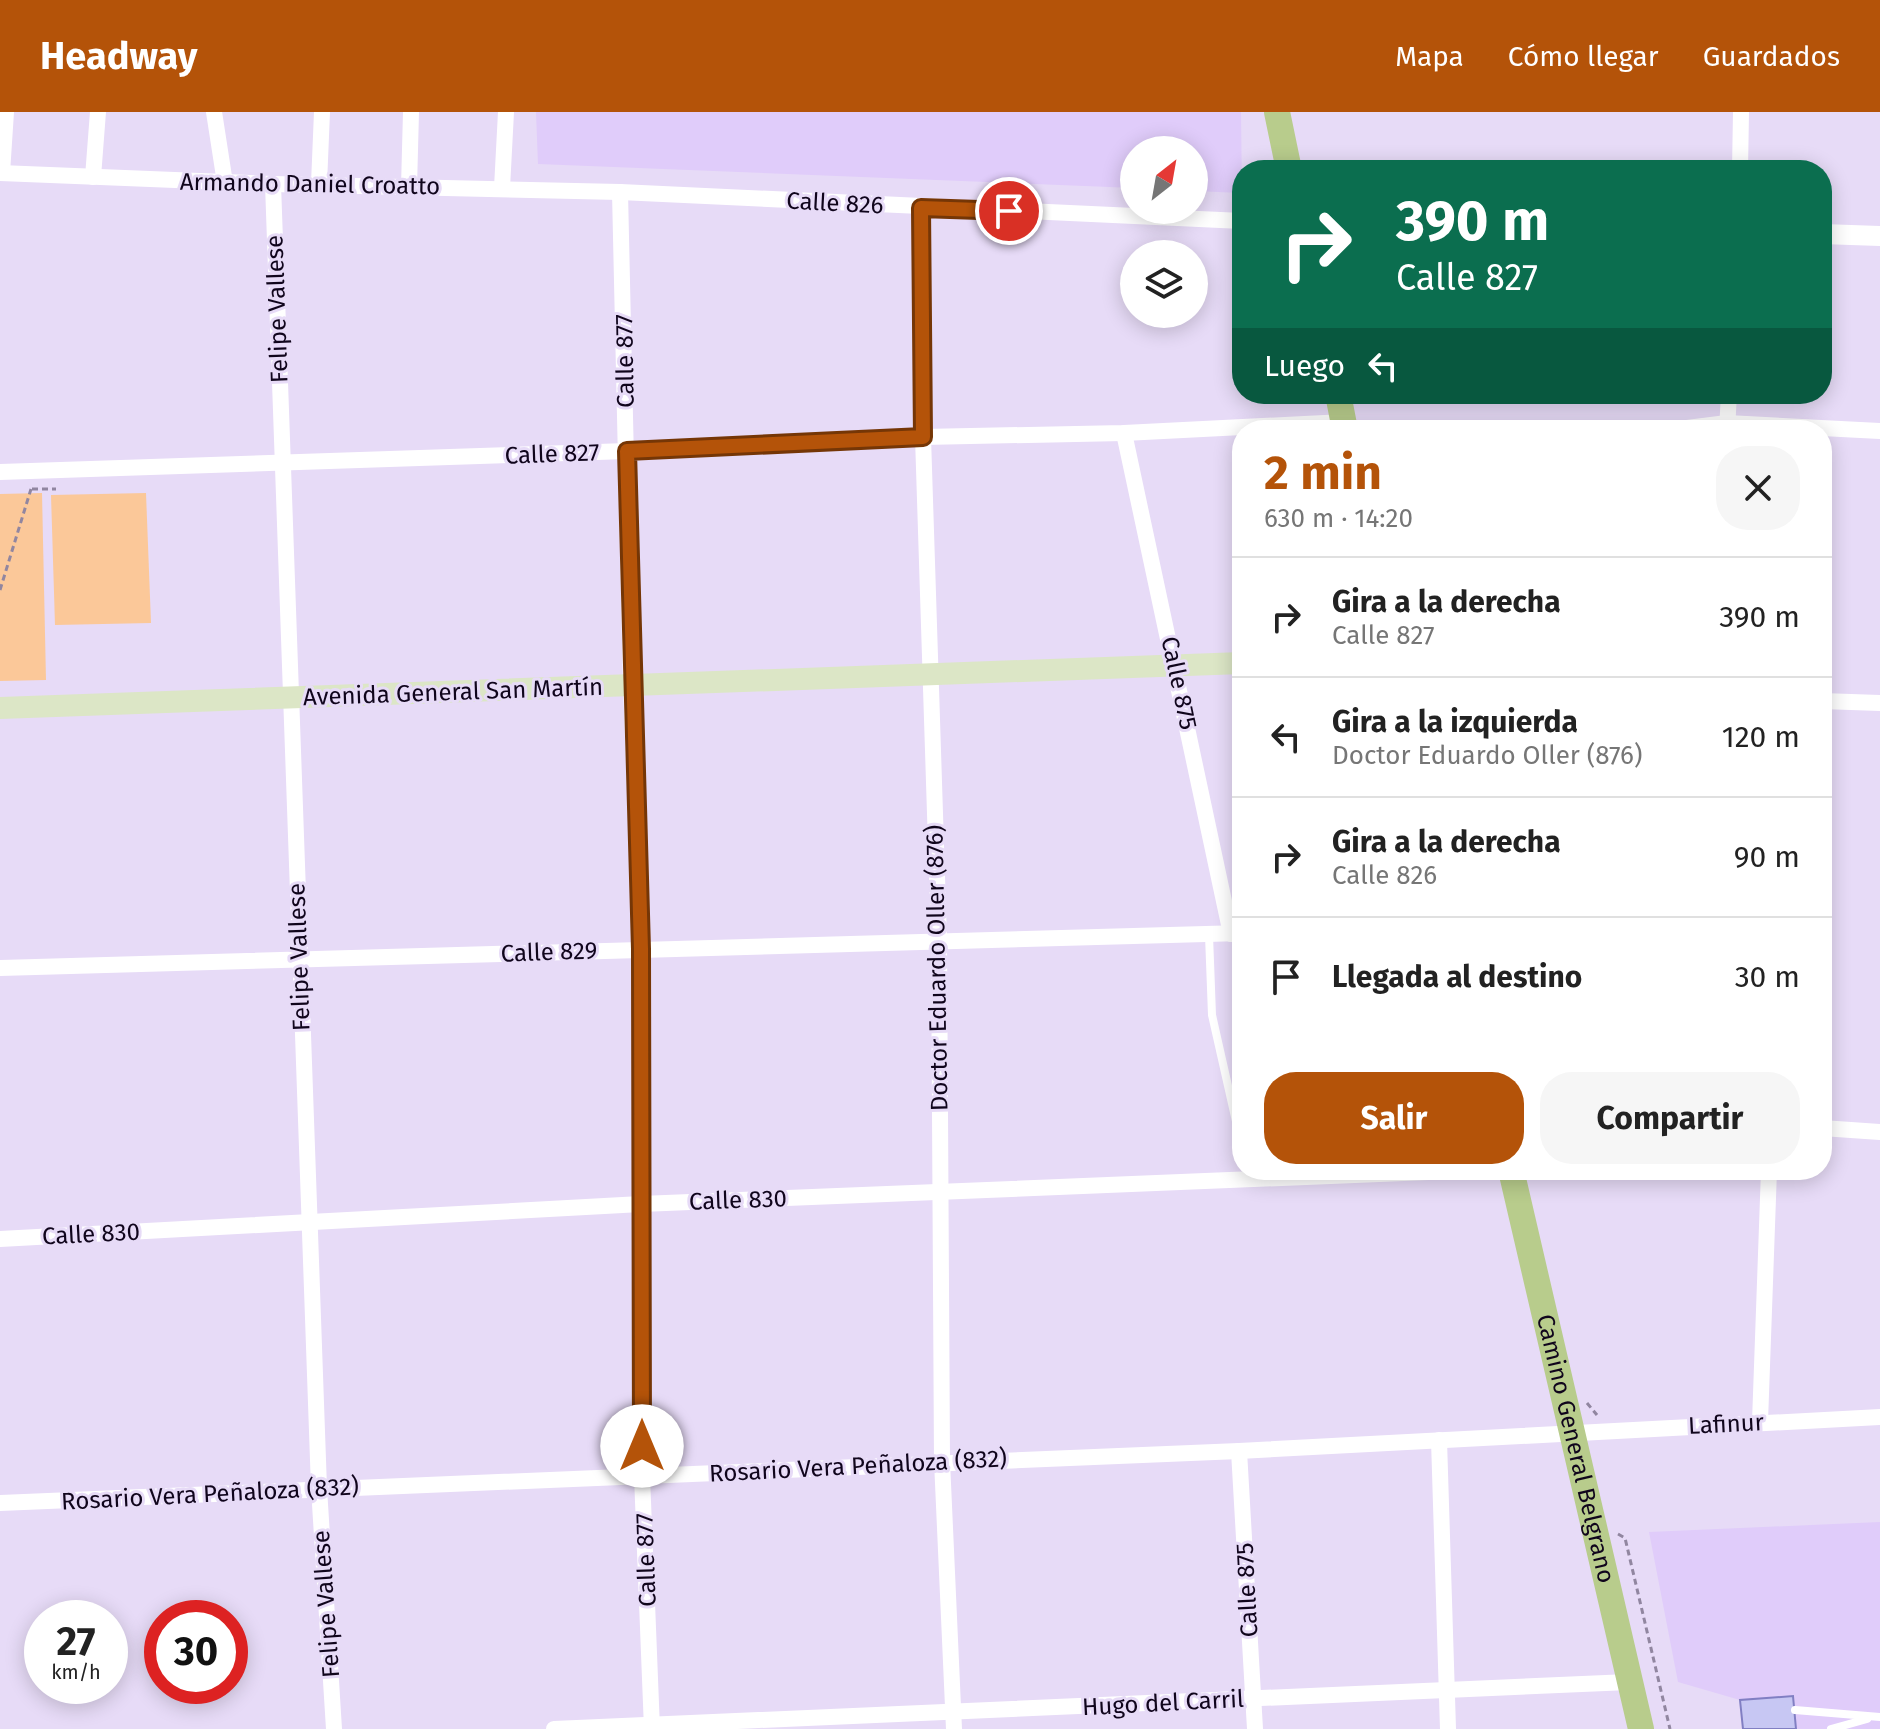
<!DOCTYPE html>
<html lang="es">
<meta charset="utf-8">
<style>
:root{--surface:#fff;--page:#f6f6f6;--text:#222;--muted:#767676;--line:#e0e0e0;--accent:#b45309}
body{margin:0;font-family:"Fira Sans",sans-serif;background:var(--page);color:var(--text);height:100vh;display:flex;flex-direction:column;font-size:30px;white-space:nowrap}
*{box-sizing:border-box;margin:0}
p{font-size:26px;color:var(--muted)}
.icon{flex:none;width:44px;height:44px;fill:none;stroke:currentColor;stroke-width:2;stroke-linecap:round;stroke-linejoin:round}
.map{position:relative;flex:1;overflow:hidden}
.drawer{position:absolute;left:1232px;top:308px;width:600px;height:760px;display:flex;flex-direction:column;background:var(--surface);border-radius:32px;box-shadow:0 4px 20px #0003}
.drawer>*{flex:none}
.guide{position:absolute;left:1232px;top:48px;width:600px;height:244px;border-radius:32px;box-shadow:0 4px 20px #0003;background:#0b6e4f;color:#fff;overflow:hidden}
.needle{width:52px;rotate:31deg}
.controls{position:absolute;left:1120px;top:24px;display:grid;gap:16px}
.controls a{display:grid;place-items:center;width:88px;height:88px;border-radius:50%;background:var(--surface);box-shadow:0 4px 20px #0003;font-size:40px}
.speed{position:absolute;left:24px;top:1488px;display:flex;gap:16px;font-size:40px;font-weight:700;text-align:center}
.speed>*{display:grid;place-content:center;width:104px;height:104px;border-radius:50%;background:var(--surface);box-shadow:0 4px 20px #0003;line-height:1}
.speed small{font-size:20px;font-weight:400}
.speed .limit{border:12px solid #d22;background:#fff;color:#111}
.pin{position:absolute;display:grid;place-items:center;width:68px;height:68px;color:#fff;margin:-34px;border:4px solid #fff;border-radius:50%;box-shadow:0 2px 8px #0007}
.me{position:absolute;width:88px;margin:-44px;rotate:0deg;stroke-linejoin:round;filter:drop-shadow(0 0 6px #0008)}
.turn{display:flex;align-items:center;gap:28px;height:168px;padding:0 32px;font-size:36px}
.turn .icon{width:104px;height:104px;stroke-width:2.5}
.turn b{display:block;font-size:56px;line-height:68px}
.then{display:flex;align-items:center;height:76px;padding:0 32px;background:#0003;gap:16px;font-size:30px}
.round{display:grid;place-items:center;flex:none;width:84px;height:84px;border-radius:32px;background:var(--page)}
.overview{display:flex;align-items:center;justify-content:space-between;height:136px;padding:0 32px}
h1{font-size:48px;font-weight:700;line-height:60px;color:var(--accent)}
.button{display:flex;gap:16px;margin-top:auto;padding:16px 32px}
.button a{flex:1;height:92px;border-radius:32px;background:var(--accent);color:#fff;font-size:32px;font-weight:700;line-height:92px;text-align:center}
.button a+a{background:var(--page);color:var(--text)}
ul{padding:0;list-style:none}
li{display:flex;align-items:center;gap:24px;height:120px;padding:0 32px;border-top:2px solid var(--line)}
li div{flex:1}
li b{display:block;font-size:30px}
li em{font-style:normal}
header{display:flex;align-items:center;gap:48px;box-sizing:border-box;height:112px;padding:0 40px;background:var(--accent);color:#fff}
header strong{font-size:38px}
nav{display:flex;gap:44px;margin-inline-start:auto;font-size:28px}
.map>svg:first-child{display:block}
.built{fill:#e0ccfa}
.green{fill:#fbc899}
.building{fill:#c7c7f3;stroke:#817fc3;stroke-width:2}
.lines{fill:none;stroke-linecap:round;stroke-linejoin:round}
.path{stroke:#9186a0;stroke-width:3;stroke-dasharray:6 4;stroke-linecap:butt}
.service{stroke:#fff;stroke-width:8}
.minor{stroke:#fff;stroke-width:16}
.tertiary{stroke:#fff;stroke-width:20}
.secondary{stroke:#dce6c6;stroke-width:22}
.primary{stroke:#b8cc8c;stroke-width:26}
.route-casing{stroke:#753606;stroke-width:20}
.route{stroke:#b45309;stroke-width:14}
.labels{text-anchor:middle;stroke-width:6;stroke-linejoin:round;paint-order:stroke}
.street-label{font-size:24px;fill:#10051c;stroke:#e7dbf7}
</style>
<header>
<strong>Headway</strong>
<nav><a>Mapa</a><a>Cómo llegar</a><a>Guardados</a></nav>
</header>
<div class="map">
<svg width="1880" height="1617" viewBox="0 0 1880 1617">
<rect width="100%" height="100%" fill="#e7dbf7"/>
<!-- built -->
<g class="built">
<path d="M 536,0 L 1241,0 L 1242,81 L 1194,79 L 1194,38 L 1134,38 L 1134,76 L 538,52 Z"/>
<path d="M 1880,1410 L 1880,1617 L 1743,1617 L 1740,1588 L 1678,1570 L 1649,1420 Z"/>
</g>
<!-- green -->
<g class="green">
<path d="M 42,381 L 46,568 L 0,569 L 0,382 Z"/>
<path d="M 146,381 L 151,511 L 55,513 L 51,383 Z"/>
</g>
<!-- building -->
<path class="building" d="M 1793,1584 L 1796,1617 L 1743,1617 L 1740,1588 Z"/>
<g class="lines">
<!-- path -->
<g class="path">
<path d="M 32,377 L 56,377"/>
<path d="M 0,478 L 31,377"/>
<path d="M 1587,1291 L 1597,1303"/>
<path d="M 1618,1422 L 1625,1426 L 1670,1617"/>
</g>
<!-- service -->
<g class="service">
<path d="M 1209,823 L 1212,903 L 1240,1027"/>
<path d="M 1795,1598 L 1880,1605"/>
<path d="M 1831,1617 L 1867,1607"/>
</g>
<!-- minor -->
<g class="minor">
<path d="M 214,0 L 225,71"/>
<path d="M 1740,58 L 1741,0"/>
<path d="M 0,61 L 273,72 L 620,80 L 1242,109"/>
<path d="M 2,61 L 6,0"/>
<path d="M 93,65 L 98,0"/>
<path d="M 273,72 L 319,1376 L 334,1617"/>
<path d="M 319,72 L 322,0"/>
<path d="M 409,75 L 411,0"/>
<path d="M 502,76 L 506,0"/>
<path d="M 620,80 L 631,573 L 641,837 L 642,1364 L 652,1617"/>
<path d="M 921,96 L 923,325 L 939,827 L 942,1349 L 954,1617"/>
<path d="M 1671,318 L 1727,311 L 1880,319"/>
<path d="M 1727,318 L 1729,282"/>
<path d="M 1124,321 L 1231,822"/>
<path d="M 0,360 L 627,339 L 923,325 L 1124,321 L 1344,310"/>
<path d="M 1822,589 L 1880,591"/>
<path d="M 0,856 L 1242,821"/>
<path d="M 1822,1016 L 1880,1020"/>
<path d="M 0,1127 L 641,1092 L 1477,1058"/>
<path d="M 1760,1310 L 1769,1058"/>
<path d="M 1439,1328 L 1448,1617"/>
<path d="M 1239,1339 L 1255,1617"/>
<path d="M 0,1391 L 1239,1339 L 1880,1305"/>
<path d="M 554,1617 L 1629,1570"/>
</g>
<!-- tertiary -->
<path class="tertiary" d="M 1822,122 L 1880,124"/>
<!-- secondary -->
<path class="secondary" d="M 0,596 L 1242,551"/>
<!-- primary -->
<g class="primary">
<path d="M 1277,0 L 1289,58"/>
<path d="M 1338,282 L 1345,318"/>
<path id="s1" d="M 1511,1058 L 1641,1617"/>
</g>
</g>
<g class="lines">
<defs>
<path id="route" d="M 642,1334 L 641,837 L 627,339 L 923,325 L 921,96 L 1009,99"/>
</defs>
<!-- route casing -->
<use href="#route" class="route-casing"/>
<!-- route -->
<use href="#route" class="route"/>
</g>
<g class="labels">
<!-- street labels -->
<g class="street-label">
<text transform="translate(310 72) rotate(1)" y="8">Armando Daniel Croatto</text>
<text transform="translate(835 91) rotate(3)" y="8">Calle 826</text>
<text transform="translate(277 197) rotate(-92)" y="8">Felipe Vallese</text>
<text transform="translate(625 249) rotate(-91)" y="8">Calle 877</text>
<text transform="translate(552 342) rotate(-2)" y="8">Calle 827</text>
<text transform="translate(1179 571) rotate(78)" y="8">Calle 875</text>
<text transform="translate(453 580) rotate(-2)" y="8">Avenida General San Martín</text>
<text transform="translate(549 840) rotate(-2)" y="8">Calle 829</text>
<text transform="translate(299 845) rotate(-92)" y="8">Felipe Vallese</text>
<text transform="translate(937 856) rotate(-91)" y="8">Doctor Eduardo Oller (876)</text>
<text transform="translate(738 1088) rotate(-2)" y="8">Calle 830</text>
<text transform="translate(91 1122) rotate(-3)" y="8">Calle 830</text>
<text transform="translate(1726 1312) rotate(-3)" y="8">Lafinur</text>
<text dy="8" stroke="none"><textPath href="#s1" startOffset="286">Camino General Belgrano</textPath></text>
<text transform="translate(858 1354) rotate(-3)" y="8">Rosario Vera Peñaloza (832)</text>
<text transform="translate(210 1382) rotate(-3)" y="8">Rosario Vera Peñaloza (832)</text>
<text transform="translate(646 1448) rotate(-92)" y="8">Calle 877</text>
<text transform="translate(1247 1478) rotate(-93)" y="8">Calle 875</text>
<text transform="translate(326 1492) rotate(-94)" y="8">Felipe Vallese</text>
<text transform="translate(1163 1591) rotate(-3)" y="8">Hugo del Carril</text>
</g>
</g>
</svg>
<div class="controls">
<a><svg class="needle" viewBox="-14 -14 28 28"><path d="M0-13l5 13h-10z" fill="#e53935"/><path d="M0 13l5-13h-10z" fill="#767676"/></svg></a>
<a><svg class="icon" aria-label="layers" viewBox="0 0 24 24"><path d="M12 4l9 5-9 5-9-5zM3 14l9 5 9-5"/></svg></a>
</div>
<div class="speed"><div>27<small>km/h</small></div><div class="limit">30</div></div>
<div class="pin" style="left:1009px;top:99px;background:#d93025"><svg class="icon" aria-label="arrive" viewBox="0 0 24 24"><path d="M6 21V4h12l-3 4 3 4H6"/></svg></div>
<svg class="me" style="left:642px;top:1334px" viewBox="-20 -20 40 40"><circle r="19" fill="#fff"/><path d="M0-13L10 11 0 6-10 11z" fill="#b45309"/></svg>
<div class="guide">
<div class="turn"><svg class="icon" aria-label="right" viewBox="0 0 24 24"><path d="M7 20v-9h11M14 6l5 5-5 5"/></svg><div><b>390 m</b>Calle 827</div></div>
<div class="then">Luego<svg class="icon" aria-label="left" viewBox="0 0 24 24"><path d="M17 20v-9H6M10 6l-5 5 5 5"/></svg></div>
</div>
<section class="drawer">
<div class="overview"><div><h1>2 min</h1><p>630 m · 14:20</p></div><a class="round"><svg class="icon" aria-label="close" viewBox="0 0 24 24"><path d="M6 6l12 12M18 6L6 18"/></svg></a></div>
<ul>
<li><svg class="icon" aria-label="right" viewBox="0 0 24 24"><path d="M7 20v-9h11M14 6l5 5-5 5"/></svg><div><b>Gira a la derecha</b><p>Calle 827</p></div><em>390 m</em></li>
<li><svg class="icon" aria-label="left" viewBox="0 0 24 24"><path d="M17 20v-9H6M10 6l-5 5 5 5"/></svg><div><b>Gira a la izquierda</b><p>Doctor Eduardo Oller (876)</p></div><em>120 m</em></li>
<li><svg class="icon" aria-label="right" viewBox="0 0 24 24"><path d="M7 20v-9h11M14 6l5 5-5 5"/></svg><div><b>Gira a la derecha</b><p>Calle 826</p></div><em>90 m</em></li>
<li><svg class="icon" aria-label="arrive" viewBox="0 0 24 24"><path d="M6 21V4h12l-3 4 3 4H6"/></svg><div><b>Llegada al destino</b></div><em>30 m</em></li>
</ul>
<div class="button"><a>Salir</a><a>Compartir</a></div>
</section>
</div>
